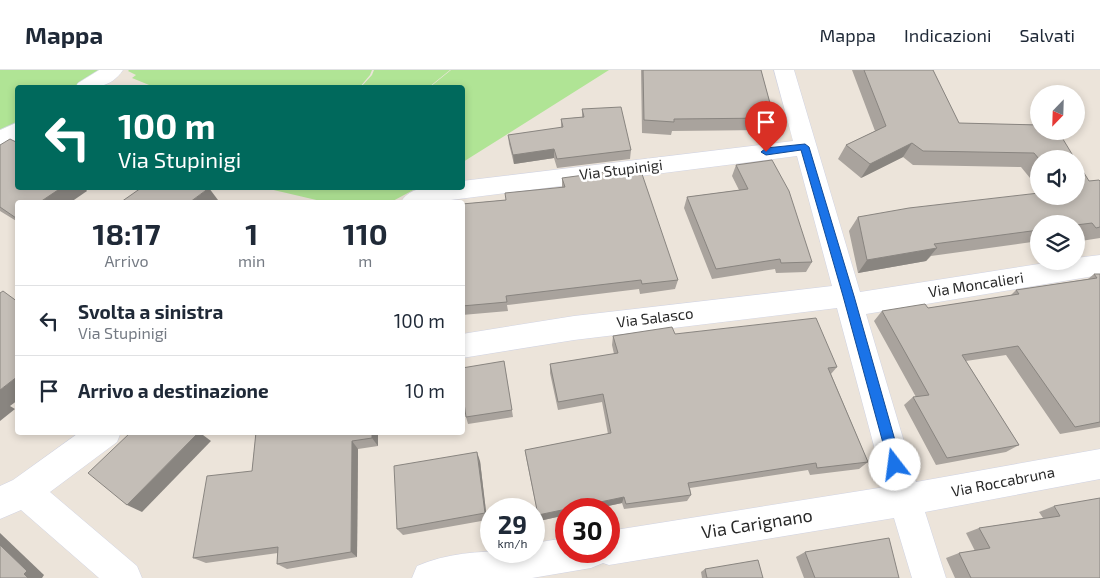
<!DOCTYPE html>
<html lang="it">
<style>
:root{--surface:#fff;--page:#f6f6f7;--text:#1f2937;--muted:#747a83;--line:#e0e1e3}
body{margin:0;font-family:"Exo 2",sans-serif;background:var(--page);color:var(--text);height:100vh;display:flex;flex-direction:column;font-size:19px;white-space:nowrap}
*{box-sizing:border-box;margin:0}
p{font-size:16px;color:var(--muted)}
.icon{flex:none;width:28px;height:28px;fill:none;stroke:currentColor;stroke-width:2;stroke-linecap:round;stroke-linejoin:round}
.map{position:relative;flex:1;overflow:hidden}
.details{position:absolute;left:15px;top:130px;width:450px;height:235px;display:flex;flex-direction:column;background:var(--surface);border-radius:5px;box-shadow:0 2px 8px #0003}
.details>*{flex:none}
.hud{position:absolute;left:15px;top:15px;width:450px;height:105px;border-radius:5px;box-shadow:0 2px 8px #0003;background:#00695c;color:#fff;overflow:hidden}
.needle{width:32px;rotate:203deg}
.buttons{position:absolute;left:1030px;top:15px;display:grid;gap:10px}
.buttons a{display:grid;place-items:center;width:55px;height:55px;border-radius:50%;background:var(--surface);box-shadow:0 2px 8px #0003;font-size:25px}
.speed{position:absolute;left:480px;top:428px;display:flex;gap:10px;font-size:25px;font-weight:700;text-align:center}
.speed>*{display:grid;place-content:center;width:65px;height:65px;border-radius:50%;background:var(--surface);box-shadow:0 2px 8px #0003;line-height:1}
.speed small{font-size:12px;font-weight:400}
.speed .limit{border:8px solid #d22;background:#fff;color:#111}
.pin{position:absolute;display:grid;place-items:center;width:42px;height:42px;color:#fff;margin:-51px -21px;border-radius:50% 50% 50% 0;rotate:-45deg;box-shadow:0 0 5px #0007}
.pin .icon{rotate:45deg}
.me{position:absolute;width:55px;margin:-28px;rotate:345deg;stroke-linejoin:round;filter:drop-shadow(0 0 4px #0008)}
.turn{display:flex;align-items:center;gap:18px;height:105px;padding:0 20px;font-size:22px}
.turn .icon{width:65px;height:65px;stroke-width:2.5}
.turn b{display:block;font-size:35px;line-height:42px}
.eta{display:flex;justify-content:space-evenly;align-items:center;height:85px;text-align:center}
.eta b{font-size:30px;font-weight:700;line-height:35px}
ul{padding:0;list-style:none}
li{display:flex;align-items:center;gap:15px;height:70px;padding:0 20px;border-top:1px solid var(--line)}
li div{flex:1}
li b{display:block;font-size:19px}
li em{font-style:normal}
header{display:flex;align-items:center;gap:30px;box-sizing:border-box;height:70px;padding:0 25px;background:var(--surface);border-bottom:1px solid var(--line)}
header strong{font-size:24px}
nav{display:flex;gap:28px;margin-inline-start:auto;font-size:18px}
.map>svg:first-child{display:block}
.green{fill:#b0e495}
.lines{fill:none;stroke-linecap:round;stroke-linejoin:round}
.minor-casing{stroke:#d0d3e3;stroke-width:1}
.minor{fill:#fff;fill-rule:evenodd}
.wall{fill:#a9a39d}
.shaded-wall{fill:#898580}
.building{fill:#c4beb7;stroke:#898580}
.route{fill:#1a73e8;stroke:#114b97}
.labels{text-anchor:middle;stroke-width:5;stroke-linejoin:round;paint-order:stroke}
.street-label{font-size:15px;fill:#292929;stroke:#fff}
.near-street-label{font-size:18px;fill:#292929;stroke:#fff}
</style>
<header>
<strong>Mappa</strong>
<nav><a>Mappa</a><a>Indicazioni</a><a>Salvati</a></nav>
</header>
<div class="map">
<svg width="1100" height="508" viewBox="0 0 1100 508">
<rect width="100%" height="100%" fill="#ece4da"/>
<!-- green -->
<g class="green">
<path d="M 0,0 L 104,0 L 76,17 L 18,18 L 17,53 L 0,63 Z"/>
<path d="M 129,0 L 372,0 L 370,5 L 359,18 L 154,17 L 132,8 L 136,5 L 128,1 Z"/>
<path d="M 374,0 L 450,0 L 429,17 L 361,17 L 372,5 Z"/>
<path d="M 451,0 L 609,0 L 463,92 L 462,18 L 430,17 Z"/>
<path d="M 265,118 L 417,118 L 391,132 L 325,132 Z"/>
</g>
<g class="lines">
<defs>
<g id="minor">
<path d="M 99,0 L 123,0 C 111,18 94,18 75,18 L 78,13 Z"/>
<path d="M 774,0 L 794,0 L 860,222 L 1058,191 L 1076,191 L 1076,188 L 1100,185 L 1100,205 L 866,244 L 916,412 L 1100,379 L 1100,409 L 925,442 L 946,508 L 912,508 L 894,448 L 609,495 L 603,493 L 591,498 L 532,508 L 412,508 L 417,496 C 454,480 495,481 534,481 L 534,473 L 566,468 L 566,481 L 609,481 L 609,461 L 885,417 L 837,238 L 574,270 L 462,288 L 462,264 L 574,246 L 832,216 L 797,86 L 435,132 L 401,132 C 412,112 443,118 462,118 L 462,111 L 793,71 Z"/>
<path d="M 18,52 L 18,69 L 0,78 L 0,60 Z"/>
<path d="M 80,362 L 121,362 L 117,372 L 50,422 L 137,496 L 142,508 L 99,508 L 21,440 L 0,449 L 0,416 L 13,410 Z"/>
</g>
</defs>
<!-- minor casing -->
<use href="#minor" class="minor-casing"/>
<!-- minor -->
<use href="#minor" class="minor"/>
</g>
<!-- wall -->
<g class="wall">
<path d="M 641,0 L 761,0 L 774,48 L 770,60 L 672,61 L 671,65 L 642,63 Z"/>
<path d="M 852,0 L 933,0 L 959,53 L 1039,55 L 1039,119 L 1021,97 L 913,95 L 903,87 L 861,108 L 838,89 L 846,75 L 875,61 Z"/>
<path d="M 582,39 L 631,80 L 630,89 L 557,98 L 554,88 L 514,94 L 509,74 L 508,65 L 561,58 L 561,49 L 582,47 Z"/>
<path d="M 0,75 L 18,118 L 84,118 L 87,121 L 18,132 L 18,152 L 0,141 Z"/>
<path d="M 736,95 L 812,192 L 806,202 L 776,203 L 775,199 L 712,209 L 684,138 L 687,127 L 739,120 L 732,106 Z"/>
<path d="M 638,105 L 678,210 L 675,219 L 640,224 L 639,219 L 507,235 L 508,241 L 462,245 L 462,134 L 505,130 L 562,117 L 562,108 Z"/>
<path d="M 1089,111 L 1100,111 L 1100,168 L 1081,171 L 1077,166 L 1076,166 L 1076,154 L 1039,154 L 1039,171 L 931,186 L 926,191 L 858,203 L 849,161 L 858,147 L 1076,126 Z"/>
<path d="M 1094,204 L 1100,204 L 1100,357 L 1060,364 L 1006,285 L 966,291 L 1019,375 L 1006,382 L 936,395 L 904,335 L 913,327 L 916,327 L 874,251 L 882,241 L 928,238 L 1010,226 L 1016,220 L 1088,209 Z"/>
<path d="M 675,264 L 837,297 L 831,304 L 868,392 L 859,399 L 810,405 L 808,400 L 690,418 L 691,425 L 687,431 L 624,439 L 622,433 L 594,439 L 566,439 L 566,445 L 539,451 L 526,387 L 525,380 L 608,364 L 602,332 L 558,340 L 550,303 L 550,294 L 614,284 L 612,275 L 613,266 Z"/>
<path d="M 504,291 L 513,347 L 468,354 L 466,347 Z"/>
<path d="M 256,362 L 378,362 L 378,376 L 358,379 L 357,487 L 287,499 L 277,494 L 278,483 L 206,493 L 193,488 L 252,401 Z"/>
<path d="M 480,391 L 487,450 L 403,465 L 397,459 Z"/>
<path d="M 1054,436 L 1100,508 L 955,508 L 946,488 L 959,483 L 975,481 L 966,463 L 979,458 L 1043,448 L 1039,442 Z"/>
<path d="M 805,482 L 899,508 L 804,508 L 796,487 Z"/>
<path d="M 705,499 L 763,508 L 702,508 L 701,502 Z"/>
</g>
<!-- shaded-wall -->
<g class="shaded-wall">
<path d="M 912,73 L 903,87 L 861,108 L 870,94 Z"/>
<path d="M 554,79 L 554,88 L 514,94 L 513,85 Z"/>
<path d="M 61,118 L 84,118 L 87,121 L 71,132 L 40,132 Z"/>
<path d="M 209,118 L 218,130 L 215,132 L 190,132 Z"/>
<path d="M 937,178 L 926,191 L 858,203 L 867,190 Z"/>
<path d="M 18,306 L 18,330 L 10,336 L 15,339 L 0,351 L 0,320 Z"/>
<path d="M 199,362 L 211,371 L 142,442 L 127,435 Z"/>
<path d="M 372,362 L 378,362 L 378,376 L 372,368 Z"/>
<path d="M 352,371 L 358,379 L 357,487 L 351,482 Z"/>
<path d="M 477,382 L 480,391 L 487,450 L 485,443 Z"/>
<path d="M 624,427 L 622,433 L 594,439 L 569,439 Z"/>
<path d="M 566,439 L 566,445 L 539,451 L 538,445 Z"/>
<path d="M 0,463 L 44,505 L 42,508 L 28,508 L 24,504 L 0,475 Z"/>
</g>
<!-- building -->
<g class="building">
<path d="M 643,0 L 761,0 L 774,48 L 674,49 L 674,52 L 644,50 Z"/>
<path d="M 864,0 L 933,0 L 959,53 L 1039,55 L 1039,61 L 1058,61 L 1075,89 L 1039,89 L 1034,83 L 923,81 L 912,73 L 870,94 L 846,75 L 886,56 Z"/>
<path d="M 621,37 L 631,80 L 557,89 L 554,79 L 513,85 L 508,65 L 563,57 L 561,49 L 584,47 L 582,39 Z"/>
<path d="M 10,69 L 18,73 L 18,118 L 61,118 L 40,132 L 18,132 L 18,148 L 16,148 L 0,137 L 0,75 Z"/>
<path d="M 772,90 L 789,121 L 812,192 L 781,193 L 780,189 L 716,199 L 687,127 L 748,119 L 736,95 Z"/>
<path d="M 1076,90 L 1089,111 L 1099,110 L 1100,111 L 1100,157 L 1096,158 L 1092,153 L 1076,155 L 1076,154 L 1039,154 L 1039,160 L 934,174 L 937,178 L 867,190 L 858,147 L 909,138 L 1039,123 L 1039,126 L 1076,126 Z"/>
<path d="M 636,98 L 638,105 L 642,104 L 678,210 L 642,214 L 641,210 L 506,226 L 507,232 L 462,236 L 462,134 L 506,130 L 505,123 L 565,117 L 562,108 Z"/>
<path d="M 141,118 L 209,118 L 190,132 L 121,132 Z"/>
<path d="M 1094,204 L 1100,204 L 1100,352 L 1075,357 L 1018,276 L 962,285 L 1019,375 L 947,388 L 913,327 L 929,325 L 882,241 L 925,234 L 928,238 L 1019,224 L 1016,220 L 1097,208 Z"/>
<path d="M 3,221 L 18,232 L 18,306 L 0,320 L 0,223 Z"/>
<path d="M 816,248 L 837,297 L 828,298 L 868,392 L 817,398 L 816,393 L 688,413 L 691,425 L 626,434 L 624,427 L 538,445 L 525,380 L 611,363 L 603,324 L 558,332 L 550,294 L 618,283 L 613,266 L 672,257 L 675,264 Z"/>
<path d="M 504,291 L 512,340 L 466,347 L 462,319 L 462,298 Z"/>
<path d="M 131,362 L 199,362 L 127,435 L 88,403 Z"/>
<path d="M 256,362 L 372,362 L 372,368 L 352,371 L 351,482 L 277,494 L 278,477 L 193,488 L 207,406 L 252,401 Z"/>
<path d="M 477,382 L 485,443 L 397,459 L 394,396 Z"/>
<path d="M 1100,428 L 1100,508 L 971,508 L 959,483 L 990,478 L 979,458 L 1060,446 L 1054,436 Z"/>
<path d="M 889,468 L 899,508 L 815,508 L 805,482 Z"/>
<path d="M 0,475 L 27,501 L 24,504 L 28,508 L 0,508 Z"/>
<path d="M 758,490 L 763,508 L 707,508 L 705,499 Z"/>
</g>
<!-- route -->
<path class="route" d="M 805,74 L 809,77 L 854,226 L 902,395 L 900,399 L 895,401 L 891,399 L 889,395 L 843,226 L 801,80 L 766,85 L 761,82 L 766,78 Z"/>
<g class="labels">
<!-- street labels -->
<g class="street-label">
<text transform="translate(621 100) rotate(-7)" y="5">Via Stupinigi</text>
<text transform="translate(976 215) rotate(-9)" y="5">Via Moncalieri</text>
<text transform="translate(655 248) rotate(-7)" y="5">Via Salasco</text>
<text transform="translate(1003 412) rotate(-11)" y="5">Via Roccabruna</text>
</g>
<!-- near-street labels -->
<g class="near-street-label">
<text transform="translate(757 454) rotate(-9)" y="6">Via Carignano</text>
</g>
</g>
</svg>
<div class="buttons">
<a><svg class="needle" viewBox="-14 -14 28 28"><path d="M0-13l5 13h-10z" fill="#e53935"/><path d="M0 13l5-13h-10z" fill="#747a83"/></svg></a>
<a><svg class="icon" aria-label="sound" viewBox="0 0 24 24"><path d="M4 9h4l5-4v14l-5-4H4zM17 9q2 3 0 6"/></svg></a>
<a><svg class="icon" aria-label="layers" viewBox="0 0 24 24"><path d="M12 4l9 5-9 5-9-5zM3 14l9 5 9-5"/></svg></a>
</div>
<div class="speed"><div>29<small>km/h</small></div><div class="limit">30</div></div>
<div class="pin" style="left:766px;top:82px;background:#d93025"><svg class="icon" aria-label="arrive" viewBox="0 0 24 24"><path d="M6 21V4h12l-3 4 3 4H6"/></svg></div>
<svg class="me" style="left:895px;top:395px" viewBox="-20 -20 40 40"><circle r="19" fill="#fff"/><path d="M0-13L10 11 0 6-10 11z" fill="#1a73e8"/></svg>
<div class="hud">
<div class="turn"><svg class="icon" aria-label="left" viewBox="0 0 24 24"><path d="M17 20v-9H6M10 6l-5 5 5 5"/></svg><div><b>100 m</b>Via Stupinigi</div></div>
</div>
<section class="details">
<div class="eta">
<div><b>18:17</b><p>Arrivo</p></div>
<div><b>1</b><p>min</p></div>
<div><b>110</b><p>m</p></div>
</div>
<ul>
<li><svg class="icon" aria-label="left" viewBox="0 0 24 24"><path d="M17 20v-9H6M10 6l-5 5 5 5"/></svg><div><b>Svolta a sinistra</b><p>Via Stupinigi</p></div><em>100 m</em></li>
<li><svg class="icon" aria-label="arrive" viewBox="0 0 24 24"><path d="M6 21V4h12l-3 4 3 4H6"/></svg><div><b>Arrivo a destinazione</b></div><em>10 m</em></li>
</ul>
</section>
</div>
